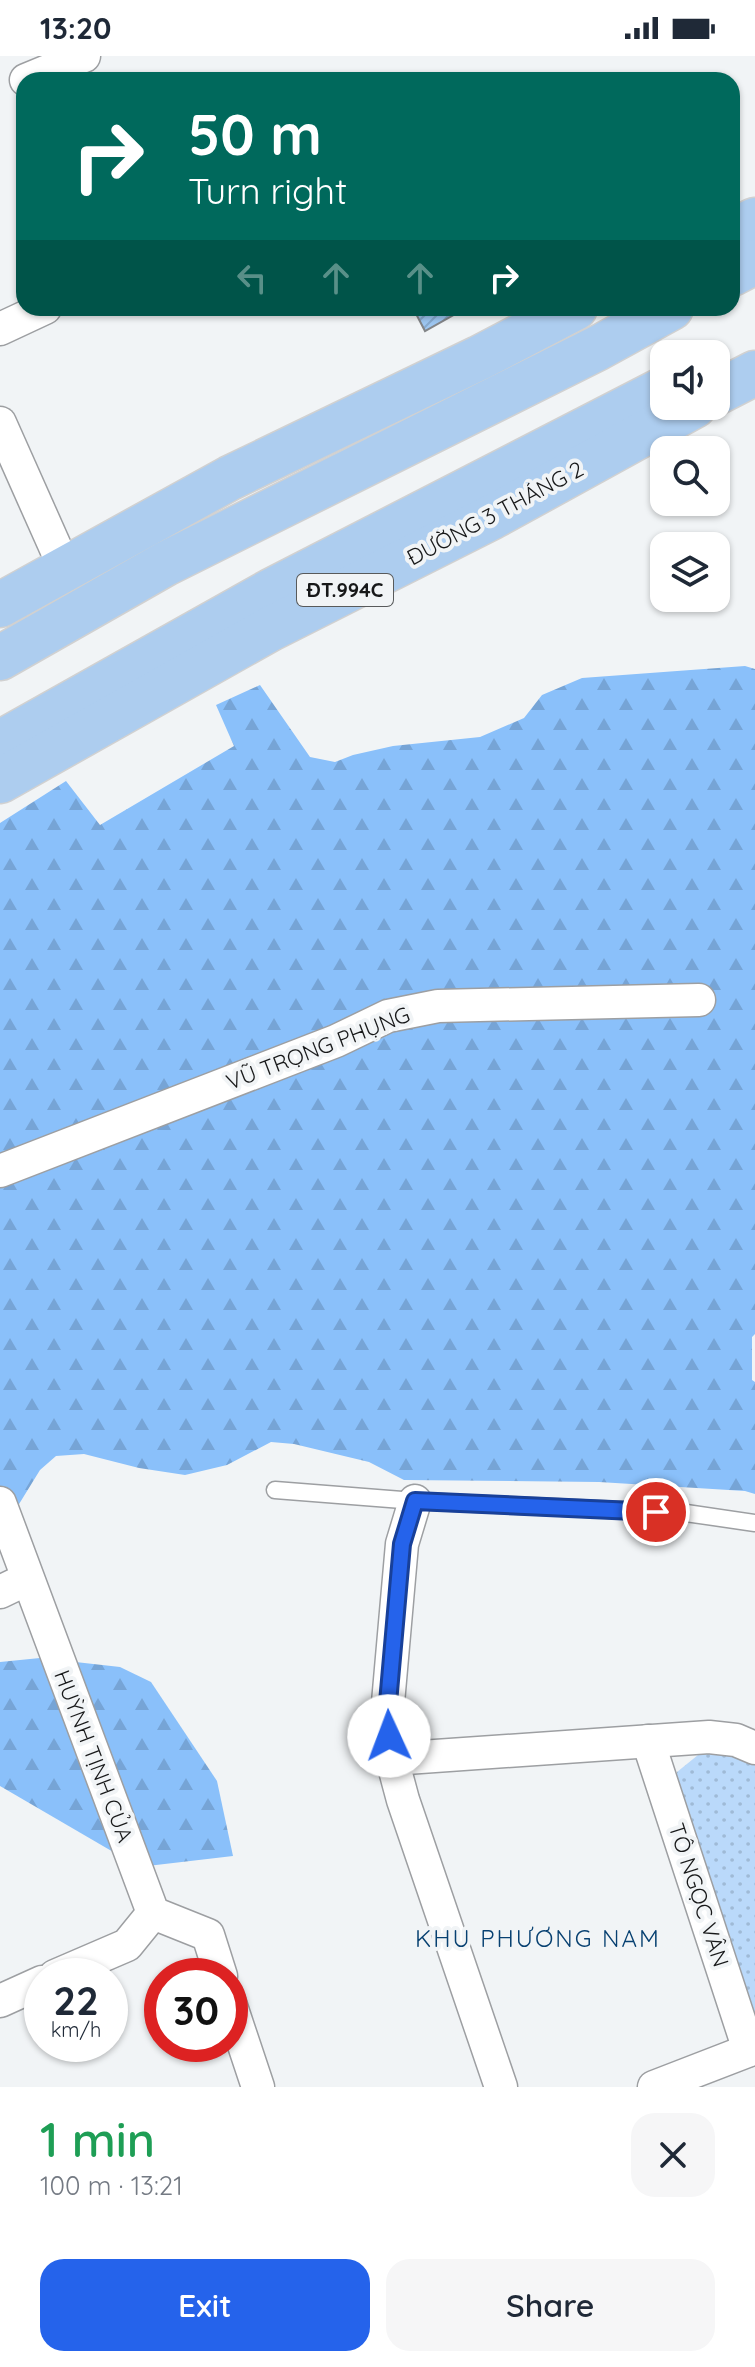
<!DOCTYPE html>
<meta charset="utf-8">
<style>
:root{--surface:#fff;--page:#f6f6f7;--text:#1f2937;--muted:#747a83;--accent:#2563eb}
body{margin:0;font-family:Quicksand,sans-serif;background:var(--page);color:var(--text);height:100vh;display:flex;flex-direction:column;font-size:30px;white-space:nowrap}
*{box-sizing:border-box;margin:0}
p{font-size:26px;color:var(--muted)}
.icon{flex:none;width:44px;height:44px;fill:none;stroke:currentColor;stroke-width:2;stroke-linecap:round;stroke-linejoin:round}
.map{position:relative;height:2031px;overflow:hidden}
.side{display:flex;flex-direction:column;background:var(--surface);flex:1}
.side>*{flex:none}
.guide{position:absolute;left:16px;top:16px;width:724px;height:244px;border-radius:24px;box-shadow:0 2px 6px #0004;background:#00695c;color:#fff;overflow:hidden}
.controls{position:absolute;left:650px;top:284px;display:grid;gap:16px}
.controls a{display:grid;place-items:center;width:80px;height:80px;border-radius:16px;background:var(--surface);box-shadow:0 2px 6px #0004;font-size:40px}
.speed{position:absolute;left:24px;top:1902px;display:flex;gap:16px;font-size:40px;font-weight:700;text-align:center}
.speed>*{display:grid;place-content:center;width:104px;height:104px;border-radius:50%;background:var(--surface);box-shadow:0 2px 6px #0004;line-height:1}
.speed small{font-size:20px;font-weight:400}
.speed .limit{border:12px solid #d22;background:#fff;color:#111}
.pin{position:absolute;display:grid;place-items:center;width:68px;height:68px;color:#fff;margin:-34px;border:4px solid #fff;border-radius:50%;box-shadow:0 2px 8px #0007}
.me{position:absolute;width:88px;margin:-44px;rotate:358deg;stroke-linejoin:round;filter:drop-shadow(0 0 6px #0008)}
.turn{display:flex;align-items:center;gap:28px;height:168px;padding:0 40px;font-size:36px}
.turn .icon{width:104px;height:104px;stroke-width:2.5}
.turn b{display:block;font-size:56px;line-height:68px}
.lanes{display:flex;align-items:center;height:76px;padding:0 40px;background:#0003;justify-content:center;gap:40px;direction:ltr}
.lanes .off{opacity:.35}
.round{display:grid;place-items:center;flex:none;width:84px;height:84px;border-radius:24px;background:var(--page)}
.overview{display:flex;align-items:center;justify-content:space-between;height:136px;padding:0 40px}
h1{font-size:48px;font-weight:600;line-height:60px;color:#1e9e55}
.primary-button{display:flex;gap:16px;margin-top:auto;padding:16px 40px}
.primary-button a{flex:1;height:92px;border-radius:24px;background:var(--accent);color:#fff;font-size:32px;font-weight:600;line-height:92px;text-align:center}
.primary-button a+a{background:var(--page);color:var(--text)}
.status{display:flex;justify-content:space-between;align-items:center;height:56px;padding:0 40px;background:var(--surface);direction:ltr}
.status svg{height:22px;fill:currentColor}
.map>svg:first-child{display:block}
.forest{fill:url(#forest-firs)}
.park{fill:url(#park-dots)}
.building{fill:url(#building-hatch);stroke:#838588;stroke-width:2}
.lines{fill:none;stroke-linecap:round;stroke-linejoin:round}
.lane-casing{stroke:#9d9fa2;stroke-width:19}
.street-casing{stroke:#9d9fa2;stroke-width:35}
.primary-casing{stroke:#d1d1d1;stroke-width:47}
.lane{stroke:#fff;stroke-width:16}
.street{stroke:#fff;stroke-width:32}
.primary{stroke:#adcdef;stroke-width:44}
.route-casing{stroke:#184099;stroke-width:20}
.route{stroke:#2563eb;stroke-width:14}
.labels{text-anchor:middle;stroke-width:8;stroke-linejoin:round;paint-order:stroke}
.shield{fill:#f1f4f6;stroke:#585a5b;stroke-width:2}
.shield-label{font-size:20px;font-weight:bold;fill:#171819}
.street-label{font-size:22px;fill:#171819;stroke:#f1f4f6}
.neighbourhood-label{font-size:24px;letter-spacing:2px;fill:#074071;stroke:#f1f4f6}
</style>
<div class="status"><b>13:20</b><svg viewBox="0 0 49 12"><path d="M0 12V9h3v3zM5 12V6h3v6zM10 12V3h3v9zM15 12V0h3v12zM26 1h20v11H26zM47 4h2v5h-2z"/></svg></div>
<div class="map">
<svg width="755" height="2031" viewBox="0 0 755 2031">
<defs>
<pattern id="forest-firs" width="22" height="20" patternUnits="userSpaceOnUse" patternTransform="scale(2)"><rect width="22" height="20" fill="#8ac0fa"/><path d="M5 1l3.5 6h-7zM16 11l3.5 6h-7z" fill="#76a4d6"/></pattern>
<pattern id="park-dots" width="8" height="8" patternUnits="userSpaceOnUse" patternTransform="scale(2)"><rect width="8" height="8" fill="#bad9fa"/><path d="M2 2h.1M6 6h.1" fill="none" stroke="#9fbad6" stroke-width="1.8" stroke-linecap="round"/></pattern>
<pattern id="building-hatch" width="6" height="6" patternUnits="userSpaceOnUse" patternTransform="scale(2)"><rect width="6" height="6" fill="#9ec7f2"/><path d="M-1 1l2-2M0 6l6-6M5 7l2-2" fill="none" stroke="#87aacf"/></pattern>
</defs>
<rect width="100%" height="100%" fill="#f1f4f6"/>
<!-- forest -->
<g class="forest">
<path d="M 745,610 L 755,613 L 755,1278 L 752,1281 L 752,1324 L 755,1326 L 755,1438 L 745,1435 L 599,1426 L 404,1424 L 369,1406 L 294,1388 L 271,1386 L 227,1409 L 185,1419 L 139,1412 L 84,1398 L 56,1400 L 40,1414 L 0,1479 L 0,767 L 66,725 L 100,769 L 234,690 L 216,649 L 260,629 L 310,701 L 335,706 L 353,699 L 393,690 L 480,681 L 524,662 L 542,639 L 582,622 Z"/>
<path d="M 40,1602 L 120,1611 L 151,1626 L 217,1725 L 233,1800 L 139,1811 L 0,1730 L 0,1606 Z"/>
</g>
<!-- park -->
<path class="park" d="M 709,1696 L 731,1696 L 755,1706 L 755,1959 L 749,1955 L 670,1752 L 677,1716 L 698,1699 Z"/>
<!-- building -->
<path class="building" d="M 413,252 L 466,252 L 425,275 Z"/>
<g class="lines">
<defs>
<path id="lane" d="M 275,1434 L 415,1445 L 686,1457 L 755,1467"/>
<g id="street">
<path d="M 26,24 L 84,0"/>
<path d="M 0,273 L 45,252"/>
<path d="M 0,367 L 65,513"/>
<path d="M 0,1115 L 336,985 L 388,960 L 438,950 L 699,944"/>
<path d="M 415,1445 L 402,1488 L 387,1658 L 392,1703 L 403,1744 L 501,2031"/>
<path d="M 0,1447 L 153,1857 L 208,1879 L 221,1920"/>
<path d="M 0,1536 L 27,1523"/>
<path d="M 648,1685 L 749,1994"/>
<path d="M 392,1703 L 709,1681 L 736,1684 L 755,1692"/>
<path d="M 55,1920 L 127,1889 L 153,1857"/>
<path d="M 0,1945 L 42,1926"/>
<path d="M 230,1947 L 258,2031"/>
<path d="M 654,2031 L 755,1992"/>
</g>
<g id="primary">
<path d="M 732,175 L 755,164"/>
<path d="M 732,218 L 755,206"/>
<path d="M 716,337 L 755,317"/>
<path d="M 0,549 L 230,422 L 479,302 L 575,252"/>
<path d="M 0,602 L 165,508 L 598,292 L 671,252"/>
<path d="M 0,687 L 271,535 L 664,333"/>
<path d="M 0,725 L 270,573 L 492,461 L 694,350"/>
</g>
</defs>
<!-- lane casing -->
<use href="#lane" class="lane-casing"/>
<!-- street casing -->
<use href="#street" class="street-casing"/>
<!-- primary casing -->
<use href="#primary" class="primary-casing"/>
<!-- lane -->
<use href="#lane" class="lane"/>
<!-- street -->
<use href="#street" class="street"/>
<!-- primary -->
<use href="#primary" class="primary"/>
</g>
<g class="lines">
<defs>
<path id="route" d="M 389,1680 L 387,1658 L 402,1488 L 415,1445 L 656,1456"/>
</defs>
<!-- route casing -->
<use href="#route" class="route-casing"/>
<!-- route -->
<use href="#route" class="route"/>
</g>
<g class="labels">
<!-- shield labels -->
<rect class="shield" x="297" y="518" width="96" height="32" rx="6"/>
<g class="shield-label">
<text x="345" y="541">ĐT.994C</text>
</g>
<!-- street labels -->
<g class="street-label">
<text transform="translate(495 457) rotate(-28)" y="8">ĐƯỜNG 3 THÁNG 2</text>
<text transform="translate(318 992) rotate(-21)" y="8">VŨ TRỌNG PHỤNG</text>
<text transform="translate(94 1700) rotate(69)" y="8">HUỲNH TỊNH CỦA</text>
<text transform="translate(699 1839) rotate(72)" y="8">TÔ NGỌC VÂN</text>
</g>
<!-- neighbourhood labels -->
<g class="neighbourhood-label">
<text x="538" y="1891">KHU PHƯƠNG NAM</text>
</g>
</g>
</svg>
<div class="controls">
<a><svg class="icon" aria-label="sound" viewBox="0 0 24 24"><path d="M4 9h4l5-4v14l-5-4H4zM17 9q2 3 0 6"/></svg></a>
<a><svg class="icon" aria-label="search" viewBox="0 0 24 24"><circle cx="10" cy="10" r="6"/><path d="M15 15l6 6"/></svg></a>
<a><svg class="icon" aria-label="layers" viewBox="0 0 24 24"><path d="M12 4l9 5-9 5-9-5zM3 14l9 5 9-5"/></svg></a>
</div>
<div class="speed"><div>22<small>km/h</small></div><div class="limit">30</div></div>
<div class="pin" style="left:656px;top:1456px;background:#d93025"><svg class="icon" aria-label="arrive" viewBox="0 0 24 24"><path d="M6 21V4h12l-3 4 3 4H6"/></svg></div>
<svg class="me" style="left:389px;top:1680px" viewBox="-20 -20 40 40"><circle r="19" fill="#fff"/><path d="M0-13L10 11 0 6-10 11z" fill="#2563eb"/></svg>
<div class="guide">
<div class="turn"><svg class="icon" aria-label="right" viewBox="0 0 24 24"><path d="M7 20v-9h11M14 6l5 5-5 5"/></svg><div><b>50 m</b>Turn right</div></div>
<div class="lanes"><svg class="icon off" aria-label="left" viewBox="0 0 24 24"><path d="M17 20v-9H6M10 6l-5 5 5 5"/></svg><svg class="icon off" aria-label="ahead" viewBox="0 0 24 24"><path d="M12 20V5M6 11l6-6 6 6"/></svg><svg class="icon off" aria-label="ahead" viewBox="0 0 24 24"><path d="M12 20V5M6 11l6-6 6 6"/></svg><svg class="icon" aria-label="right" viewBox="0 0 24 24"><path d="M7 20v-9h11M14 6l5 5-5 5"/></svg></div>
</div>
</div>
<section class="side">
<div class="overview"><div><h1>1 min</h1><p>100 m · 13:21</p></div><a class="round"><svg class="icon" aria-label="close" viewBox="0 0 24 24"><path d="M6 6l12 12M18 6L6 18"/></svg></a></div>
<div class="primary-button"><a>Exit</a><a>Share</a></div>
</section>
